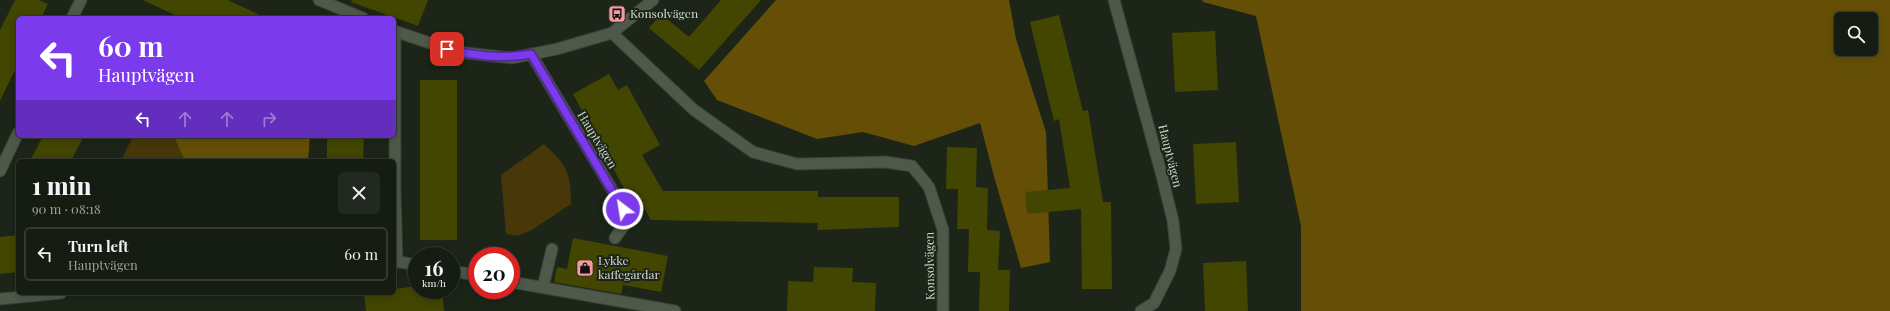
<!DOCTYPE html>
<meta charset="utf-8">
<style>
:root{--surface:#151c12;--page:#222920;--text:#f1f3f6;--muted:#9da19f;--line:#343a32}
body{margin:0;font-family:"Playfair Display",serif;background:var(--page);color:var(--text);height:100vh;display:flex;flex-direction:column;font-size:15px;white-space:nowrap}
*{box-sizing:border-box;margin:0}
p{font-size:13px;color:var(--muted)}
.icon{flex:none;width:22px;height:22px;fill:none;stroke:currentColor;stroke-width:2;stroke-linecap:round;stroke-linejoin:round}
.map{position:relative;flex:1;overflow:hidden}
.side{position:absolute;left:16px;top:159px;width:380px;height:136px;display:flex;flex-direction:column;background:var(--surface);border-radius:6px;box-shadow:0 2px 10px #0003,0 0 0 1px var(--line)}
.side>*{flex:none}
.hud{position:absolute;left:16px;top:16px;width:380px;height:122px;border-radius:6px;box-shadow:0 2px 10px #0003,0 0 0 1px var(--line);background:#7c3aed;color:#fff;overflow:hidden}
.controls{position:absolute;left:1834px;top:12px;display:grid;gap:8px}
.controls a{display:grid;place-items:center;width:44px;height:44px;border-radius:6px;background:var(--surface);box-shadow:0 2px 10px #0003,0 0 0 1px var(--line);font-size:20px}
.speed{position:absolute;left:408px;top:247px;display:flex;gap:8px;font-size:20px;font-weight:700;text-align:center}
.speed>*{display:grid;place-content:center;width:52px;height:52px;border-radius:50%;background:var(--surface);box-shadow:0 2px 10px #0003,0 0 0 1px var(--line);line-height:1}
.speed small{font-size:10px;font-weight:400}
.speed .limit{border:6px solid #d22;background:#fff;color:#111}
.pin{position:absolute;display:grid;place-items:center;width:34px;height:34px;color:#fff;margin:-17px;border-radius:8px;box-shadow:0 2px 6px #0006}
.me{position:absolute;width:44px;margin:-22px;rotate:329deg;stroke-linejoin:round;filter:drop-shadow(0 0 3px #0008)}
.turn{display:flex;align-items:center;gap:14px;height:84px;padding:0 16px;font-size:18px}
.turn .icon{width:52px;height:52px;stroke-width:2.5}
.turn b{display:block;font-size:28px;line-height:34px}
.lanes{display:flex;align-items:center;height:38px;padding:0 16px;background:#0003;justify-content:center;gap:20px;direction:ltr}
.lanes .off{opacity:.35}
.round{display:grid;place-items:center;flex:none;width:42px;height:42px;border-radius:6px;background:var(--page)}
.summary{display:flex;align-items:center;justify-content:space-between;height:68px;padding:0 16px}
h1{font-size:24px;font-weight:800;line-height:30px}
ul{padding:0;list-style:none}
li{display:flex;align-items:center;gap:12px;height:54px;margin:0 8px 6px;padding:0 8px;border:2px solid var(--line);border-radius:6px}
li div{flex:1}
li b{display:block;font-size:15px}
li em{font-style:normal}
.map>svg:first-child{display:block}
.green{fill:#473709}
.forest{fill:#654f07;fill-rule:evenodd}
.building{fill:#434600}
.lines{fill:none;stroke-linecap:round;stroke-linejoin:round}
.service-casing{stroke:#373f35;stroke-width:13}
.minor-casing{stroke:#373f35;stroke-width:13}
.service{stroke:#4e594a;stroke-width:11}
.minor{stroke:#4e594a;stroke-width:11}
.route-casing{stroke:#51269a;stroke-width:10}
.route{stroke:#7c3aed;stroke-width:7}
.labels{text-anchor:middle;stroke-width:4;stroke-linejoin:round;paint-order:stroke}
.poi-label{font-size:12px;fill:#d3dad1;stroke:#1c2518;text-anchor:start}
.street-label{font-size:12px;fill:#d3dad1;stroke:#1c2518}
</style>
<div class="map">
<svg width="1890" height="311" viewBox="0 0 1890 311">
<rect width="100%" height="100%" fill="#1c2518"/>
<!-- green -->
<g class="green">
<path d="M 133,136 L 195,136 L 196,161 L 121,161 Z"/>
<path d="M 544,144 C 567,165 571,173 571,204 L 532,230 L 518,236 L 506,234 L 501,175 Z"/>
</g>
<!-- forest -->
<g class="forest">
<path d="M 776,0 L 1009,0 L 1016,39 L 1046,132 L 1050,262 L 1021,268 L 995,180 L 980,123 L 914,146 L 863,132 L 817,139 L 717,100 L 704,81 Z"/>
<path d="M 1202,0 L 1890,0 L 1890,311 L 1301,311 L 1301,226 L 1256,16 L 1203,2 ZM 1841,19 L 1871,19 L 1871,49 L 1841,49 Z"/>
<path d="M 174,136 L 310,136 L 308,161 L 185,161 Z"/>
</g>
<!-- building -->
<g class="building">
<path d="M 15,0 L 39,0 L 48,4 L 41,18 L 18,18 L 18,64 L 0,101 L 0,30 Z"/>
<path d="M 143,0 L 228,0 L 266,18 L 181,18 Z"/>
<path d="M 352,0 L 428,0 L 418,26 L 351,2 Z"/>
<path d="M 721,0 L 761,0 L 699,70 L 649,28 L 661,14 L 689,37 Z"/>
<path d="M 1059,15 L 1083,111 L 1088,110 L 1103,202 L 1111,202 L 1112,289 L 1082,289 L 1081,209 L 1027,214 L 1025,192 L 1070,188 L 1059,119 L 1054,121 L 1030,22 Z"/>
<path d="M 1215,31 L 1218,90 L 1175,92 L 1172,33 Z"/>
<path d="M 609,74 L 618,90 L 627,85 L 660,145 L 642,155 L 663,191 L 818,191 L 818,197 L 899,197 L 899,227 L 817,230 L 818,223 L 651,220 L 634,190 L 627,194 L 573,94 Z"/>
<rect x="420" y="80" width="37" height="160"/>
<path d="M 43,136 L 84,136 L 71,161 L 30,161 Z"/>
<path d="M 327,136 L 364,136 L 363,161 L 327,161 Z"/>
<path d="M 1236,142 L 1239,202 L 1196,204 L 1193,144 Z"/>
<path d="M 947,147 L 977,148 L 976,187 L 988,188 L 987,230 L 1000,231 L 998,270 L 1010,270 L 1009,311 L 979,311 L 980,272 L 968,272 L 969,229 L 957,229 L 958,189 L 946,189 Z"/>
<path d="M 18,235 L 18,272 L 0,274 L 0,237 Z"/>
<path d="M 573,238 L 668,256 L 661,292 L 623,285 L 621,294 L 554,282 L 557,267 L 567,269 Z"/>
<path d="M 1246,261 L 1248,311 L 1205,311 L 1203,263 Z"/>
<path d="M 814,267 L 853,268 L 852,282 L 876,283 L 875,311 L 787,311 L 788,281 L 813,282 Z"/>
<path d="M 417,286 L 417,290 L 442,290 L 444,311 L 366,311 L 364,293 L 394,293 L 394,289 Z"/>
</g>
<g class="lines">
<defs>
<g id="service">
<path d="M 531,54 L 629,218 L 615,238"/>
<path d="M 543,287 L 552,249"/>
</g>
<g id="minor">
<path d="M 319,0 L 363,18"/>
<path d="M 1114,0 L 1162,176 L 1173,221 L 1176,249 L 1170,271 L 1154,303 L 1141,311"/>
<path d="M 72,18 L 81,0"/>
<path d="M 394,31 L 457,52 L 512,58 L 557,49 L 612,33 L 653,0"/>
<path d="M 395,31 L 395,192 L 397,261"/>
<path d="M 612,33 L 694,110 L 753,152 L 797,164 L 885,162 L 912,166 L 929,187 L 943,230 L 943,311"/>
<path d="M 0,171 L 18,133"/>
<path d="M 394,261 L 417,265"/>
<path d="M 451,271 L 477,275"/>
<path d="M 511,282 L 675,311"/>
<path d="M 0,299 L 61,293"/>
</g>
</defs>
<!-- service casing -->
<use href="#service" class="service-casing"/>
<!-- minor casing -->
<use href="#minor" class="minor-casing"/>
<!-- service -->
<use href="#service" class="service"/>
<!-- minor -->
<use href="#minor" class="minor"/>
</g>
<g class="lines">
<defs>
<path id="route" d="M 447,49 C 474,56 503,59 531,54 L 623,209"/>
</defs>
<!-- route casing -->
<use href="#route" class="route-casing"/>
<!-- route -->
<use href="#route" class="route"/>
</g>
<!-- icons -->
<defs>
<symbol id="bus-square" viewBox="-11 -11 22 22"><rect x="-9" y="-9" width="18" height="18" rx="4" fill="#f49b9f" stroke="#1c2518"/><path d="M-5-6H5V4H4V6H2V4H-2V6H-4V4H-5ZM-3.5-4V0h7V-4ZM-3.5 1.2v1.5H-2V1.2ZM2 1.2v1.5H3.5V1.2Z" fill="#111"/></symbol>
<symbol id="shop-square" viewBox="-11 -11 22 22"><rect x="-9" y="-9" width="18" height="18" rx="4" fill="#f49b9f" stroke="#1c2518"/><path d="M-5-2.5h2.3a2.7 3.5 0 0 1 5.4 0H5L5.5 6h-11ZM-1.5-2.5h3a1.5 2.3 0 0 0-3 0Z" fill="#111"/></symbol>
</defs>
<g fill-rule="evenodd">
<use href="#bus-square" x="607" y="4" width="20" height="20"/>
<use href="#shop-square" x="575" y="258" width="20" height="20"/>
</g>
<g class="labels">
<!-- poi labels -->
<g class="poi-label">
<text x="630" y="18">Konsolvägen</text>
<text x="598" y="265">Lykke<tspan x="598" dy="14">kaffegårdar</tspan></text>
</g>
<!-- street labels -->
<g class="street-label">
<text transform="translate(597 140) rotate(59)" y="4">Hauptvägen</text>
<text transform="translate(1170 156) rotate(76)" y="4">Hauptvägen</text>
<text transform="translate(930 266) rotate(-91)" y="4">Konsolvägen</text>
</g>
</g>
</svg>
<div class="controls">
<a><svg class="icon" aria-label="search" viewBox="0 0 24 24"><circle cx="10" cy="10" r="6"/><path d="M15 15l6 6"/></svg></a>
</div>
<div class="speed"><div>16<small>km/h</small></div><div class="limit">20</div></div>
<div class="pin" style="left:447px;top:49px;background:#d93025"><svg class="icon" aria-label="arrive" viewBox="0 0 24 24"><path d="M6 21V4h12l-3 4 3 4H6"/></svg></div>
<svg class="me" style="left:623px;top:209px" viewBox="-20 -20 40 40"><circle r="17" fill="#7c3aed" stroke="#fff" stroke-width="3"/><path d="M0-11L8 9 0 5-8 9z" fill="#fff"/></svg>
<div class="hud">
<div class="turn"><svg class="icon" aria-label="left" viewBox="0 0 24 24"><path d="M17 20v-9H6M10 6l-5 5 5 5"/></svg><div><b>60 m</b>Hauptvägen</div></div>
<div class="lanes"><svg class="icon" aria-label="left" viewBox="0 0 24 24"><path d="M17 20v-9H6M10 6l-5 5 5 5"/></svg><svg class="icon off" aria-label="ahead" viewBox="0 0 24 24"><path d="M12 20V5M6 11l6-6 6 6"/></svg><svg class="icon off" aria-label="ahead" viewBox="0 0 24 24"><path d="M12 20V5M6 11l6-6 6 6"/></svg><svg class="icon off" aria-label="right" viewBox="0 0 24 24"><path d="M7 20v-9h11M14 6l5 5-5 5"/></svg></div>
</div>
<section class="side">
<div class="summary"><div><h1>1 min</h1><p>90 m · 08:18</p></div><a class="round"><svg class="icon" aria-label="close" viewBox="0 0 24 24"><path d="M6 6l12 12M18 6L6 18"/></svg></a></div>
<ul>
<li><svg class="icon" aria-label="left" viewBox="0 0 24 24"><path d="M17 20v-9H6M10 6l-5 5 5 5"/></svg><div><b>Turn left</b><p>Hauptvägen</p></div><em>60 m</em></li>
</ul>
</section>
</div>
